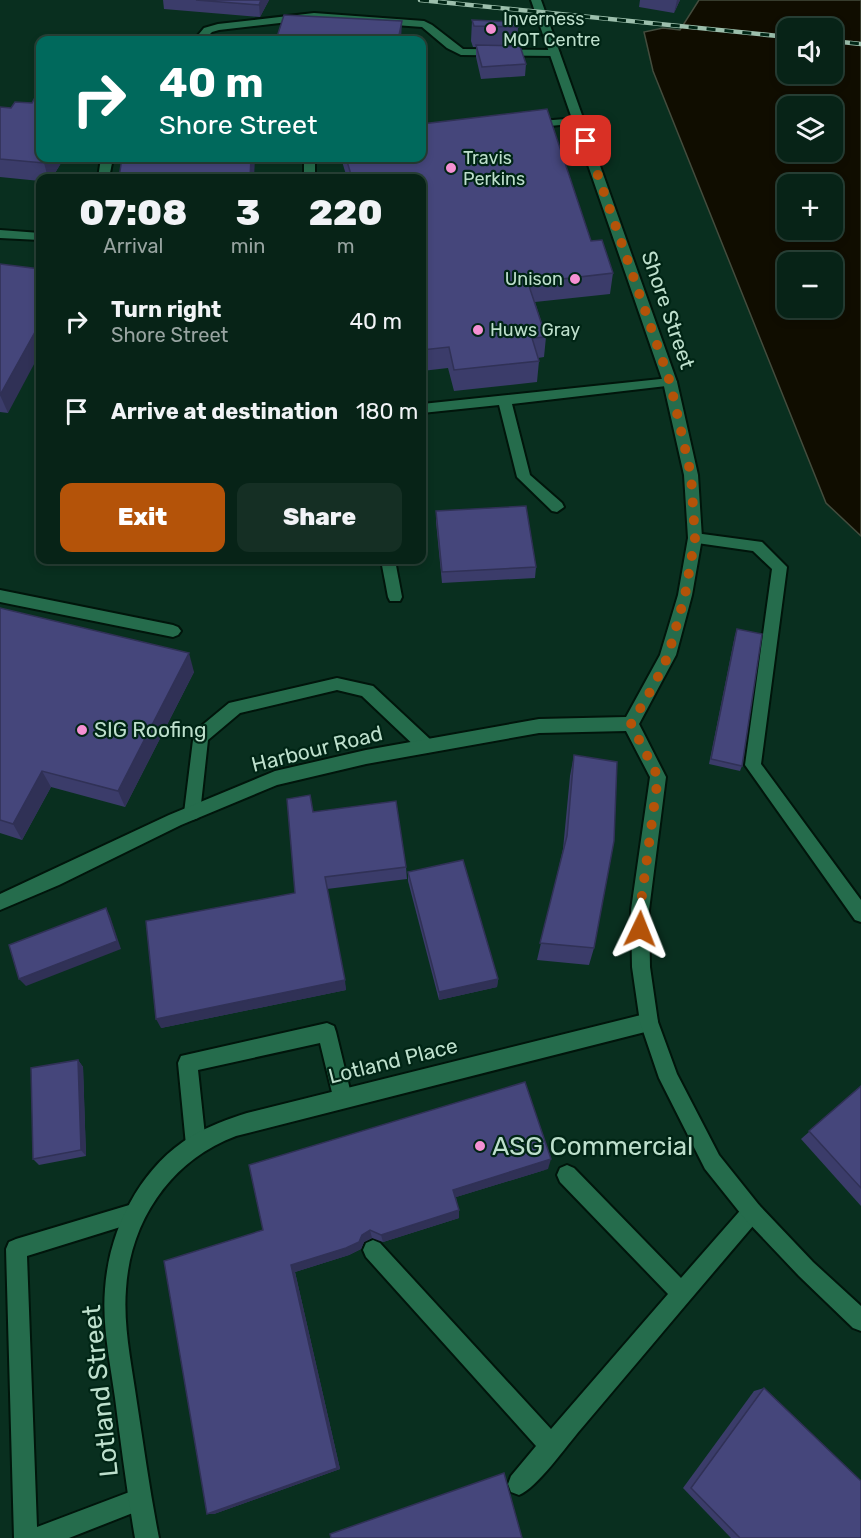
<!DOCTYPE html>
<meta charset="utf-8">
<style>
:root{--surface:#072317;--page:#152f24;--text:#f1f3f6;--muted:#98a4a1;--line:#284036;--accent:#b45309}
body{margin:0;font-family:Rubik,sans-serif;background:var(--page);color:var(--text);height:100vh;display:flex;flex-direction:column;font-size:22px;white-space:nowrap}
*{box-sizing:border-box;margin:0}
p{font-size:20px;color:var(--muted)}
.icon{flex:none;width:33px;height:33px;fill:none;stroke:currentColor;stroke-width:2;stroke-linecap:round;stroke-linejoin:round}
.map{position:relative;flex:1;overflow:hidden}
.drawer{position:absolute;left:36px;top:174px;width:390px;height:390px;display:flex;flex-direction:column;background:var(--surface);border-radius:12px;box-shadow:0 3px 9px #0003,0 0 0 2px var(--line)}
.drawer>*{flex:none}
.top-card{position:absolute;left:36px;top:36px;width:390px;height:126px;border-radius:12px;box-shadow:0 3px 9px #0003,0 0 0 2px var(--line);background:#00695c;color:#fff;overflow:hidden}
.tools{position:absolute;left:777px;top:18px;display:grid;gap:12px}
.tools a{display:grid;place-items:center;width:66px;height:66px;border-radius:12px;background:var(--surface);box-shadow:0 3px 9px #0003,0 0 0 2px var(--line);font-size:30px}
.pin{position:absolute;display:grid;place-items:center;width:51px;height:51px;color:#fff;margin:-26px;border-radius:12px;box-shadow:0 3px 9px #0006}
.me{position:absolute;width:66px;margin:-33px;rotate:2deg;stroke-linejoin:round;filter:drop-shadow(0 0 4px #0008)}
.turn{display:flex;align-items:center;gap:21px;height:126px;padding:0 24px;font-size:27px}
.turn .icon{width:78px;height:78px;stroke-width:2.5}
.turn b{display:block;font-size:42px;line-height:51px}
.eta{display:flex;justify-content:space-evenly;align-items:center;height:102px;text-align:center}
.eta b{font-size:36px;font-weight:800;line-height:42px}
.cta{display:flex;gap:12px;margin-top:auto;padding:12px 24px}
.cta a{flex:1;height:69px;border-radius:12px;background:var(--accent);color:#fff;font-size:24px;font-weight:800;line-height:69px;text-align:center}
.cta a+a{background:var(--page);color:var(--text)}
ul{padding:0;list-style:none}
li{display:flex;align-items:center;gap:18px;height:90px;padding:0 24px}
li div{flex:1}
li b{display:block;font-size:22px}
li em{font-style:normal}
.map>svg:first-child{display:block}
.water{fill:#100d00;stroke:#444c3d;stroke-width:1.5;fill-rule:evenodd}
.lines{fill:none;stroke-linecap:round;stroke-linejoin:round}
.service-casing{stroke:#01150b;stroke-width:4}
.minor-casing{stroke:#01150b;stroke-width:4}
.tertiary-casing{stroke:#01150b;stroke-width:4}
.service{fill:#256c4c;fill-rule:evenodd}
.minor{fill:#256c4c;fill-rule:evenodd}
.tertiary{fill:#256c4c;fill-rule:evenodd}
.rail-casing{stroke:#9cbfac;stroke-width:4.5}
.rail{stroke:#002515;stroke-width:3;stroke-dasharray:9;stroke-linecap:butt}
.wall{fill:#3b3c6a}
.shaded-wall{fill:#303156}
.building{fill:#45467b;stroke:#303156;stroke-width:1.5}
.route{stroke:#b45309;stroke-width:10;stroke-dasharray:0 18}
.poi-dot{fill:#f591d3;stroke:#002515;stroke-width:2}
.labels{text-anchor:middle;stroke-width:4.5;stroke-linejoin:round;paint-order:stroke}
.far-poi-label{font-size:18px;fill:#bddfcc;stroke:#002515;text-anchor:start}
.street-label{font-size:21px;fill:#bddfcc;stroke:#002515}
.poi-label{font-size:21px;fill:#bddfcc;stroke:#002515;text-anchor:start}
.near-poi-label{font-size:26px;fill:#bddfcc;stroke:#002515;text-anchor:start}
.near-street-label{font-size:26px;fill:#bddfcc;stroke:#002515}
</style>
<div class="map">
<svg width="861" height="1538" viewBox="0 0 861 1538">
<rect width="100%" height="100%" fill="#092f1f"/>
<!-- water -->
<path class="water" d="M 699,0 L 861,0 L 861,536 L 826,503 L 653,71 L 644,32 L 663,28 L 680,30 ZM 788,28 L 832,28 L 832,74 L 788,74 ZM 788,106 L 832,106 L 832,152 L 788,152 ZM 788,184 L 832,184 L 832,230 L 788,230 ZM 788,262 L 832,262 L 832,308 L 788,308 Z"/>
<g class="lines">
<defs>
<g id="service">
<path d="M 314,13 L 424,21 L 432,25 L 463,49 L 555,50 L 560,53 L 555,56 L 461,55 L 447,48 L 422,27 L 314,19 L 219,30 L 212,32 L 204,40 L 194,40 L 204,28 L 218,24 Z"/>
<path d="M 578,118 L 582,119 L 582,123 L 528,128 L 523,125 L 528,122 Z"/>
<rect x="304" y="158" width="11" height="20"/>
<path d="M 670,378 L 675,379 L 677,382 L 675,385 L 512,404 L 530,475 L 562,503 L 564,507 L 557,512 L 552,511 L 517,477 L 499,405 L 422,413 L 422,404 Z"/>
<path d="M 695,533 L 762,542 L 787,567 L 761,764 L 861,900 L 861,922 L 855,920 L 745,765 L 772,569 L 753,551 L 690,542 L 688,538 L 690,534 Z"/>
<path d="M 381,560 L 395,560 L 402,597 L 400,601 L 390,601 L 388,597 Z"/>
<path d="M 0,590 L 173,625 L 178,627 L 181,631 L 178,635 L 173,637 L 0,602 Z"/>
<path d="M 337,678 L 373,686 L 432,741 L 434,746 L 432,751 L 426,753 L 420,751 L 362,696 L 337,690 L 240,713 L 208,740 L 200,813 L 198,818 L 192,820 L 186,818 L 184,813 L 194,732 L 229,703 Z"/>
<path d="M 327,1023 L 334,1026 L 336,1032 L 352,1098 L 349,1105 L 342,1108 L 335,1105 L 320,1043 L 198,1070 L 206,1145 L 203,1152 L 196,1155 L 189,1152 L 186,1145 L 178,1063 L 181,1056 Z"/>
<path d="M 567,1165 L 574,1168 L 681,1278 L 745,1205 L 752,1202 L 759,1205 L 762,1212 L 759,1219 C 699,1289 641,1358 581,1429 C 567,1445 537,1488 519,1495 L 511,1492 L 508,1484 L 511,1476 L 536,1446 L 366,1257 L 363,1250 L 366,1243 L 373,1240 L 380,1243 L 551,1429 L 668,1294 L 560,1182 L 557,1175 L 560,1168 Z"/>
<path d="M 136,1203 L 143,1206 L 146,1213 L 143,1220 L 27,1256 L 37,1527 L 140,1488 L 148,1491 L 151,1499 L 148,1507 L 69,1538 L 14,1538 L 6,1249 L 9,1242 L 16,1239 Z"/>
</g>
<g id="minor">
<path d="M 101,158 L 113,158 L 109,178 L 98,178 Z"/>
<path d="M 0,230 L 40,233 L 40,240 L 0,238 Z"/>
<path d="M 649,1013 L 656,1016 L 658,1022 L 656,1028 L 649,1031 L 236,1136 C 171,1160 130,1221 126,1289 C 123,1327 132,1366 137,1403 C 144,1448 150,1493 159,1538 L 135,1538 C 127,1492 121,1445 115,1398 C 110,1362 102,1325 105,1289 C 109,1230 140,1167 192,1136 C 209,1126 228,1119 247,1113 Z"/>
</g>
<path id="tertiary" d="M 531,0 L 541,0 L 677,382 L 698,475 L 702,538 L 692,595 L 676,655 L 639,724 L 666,777 L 649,910 L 650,967 L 658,1022 L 677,1074 L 719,1155 L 759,1205 L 813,1262 L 861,1306 L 861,1331 L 853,1328 L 799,1276 L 745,1219 L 705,1169 L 659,1078 L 640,1022 L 632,967 L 631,910 L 650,777 L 626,731 L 539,733 L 366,764 L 277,785 L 181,825 L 59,885 L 0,910 L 0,894 L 169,815 L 275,771 L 366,750 L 539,719 L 626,717 L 660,655 L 678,595 L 688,538 L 684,475 L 663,382 Z"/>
</defs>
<!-- service casing -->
<use href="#service" class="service-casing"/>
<!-- minor casing -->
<use href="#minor" class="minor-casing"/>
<!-- tertiary casing -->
<use href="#tertiary" class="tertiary-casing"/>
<!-- service -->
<use href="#service" class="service"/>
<!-- minor -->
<use href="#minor" class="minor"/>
<!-- tertiary -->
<use href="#tertiary" class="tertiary"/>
<defs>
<g id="rail">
<path d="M 420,0 L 788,37"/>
<path d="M 832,41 L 861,44"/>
</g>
</defs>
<!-- rail casing -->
<use href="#rail" class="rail-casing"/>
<!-- rail -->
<use href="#rail" class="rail"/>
</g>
<!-- wall -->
<g class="wall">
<path d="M 163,0 L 269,0 L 260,17 L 164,9 Z"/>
<path d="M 640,0 L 680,0 L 674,13 L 639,7 Z"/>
<path d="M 472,20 L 518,27 L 517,46 L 526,64 L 525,76 L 481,79 L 476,57 L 476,47 L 473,47 L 471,41 Z"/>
<path d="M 0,107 L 40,158 L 64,158 L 52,178 L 40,178 L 40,181 L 0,177 Z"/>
<path d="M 341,158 L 422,158 L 591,241 L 613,273 L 610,294 L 535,302 L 546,337 L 544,357 L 538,358 L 539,361 L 537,382 L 454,391 L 448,368 L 422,371 L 422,178 L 347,178 Z"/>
<path d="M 0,264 L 8,413 L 0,412 Z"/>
<path d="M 436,511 L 536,567 L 535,578 L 442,583 L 436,522 Z"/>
<path d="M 0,608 L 194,672 L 125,807 L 51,787 L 22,840 L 0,833 Z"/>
<path d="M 737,629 L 742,766 L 740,771 L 709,764 L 735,635 Z"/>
<path d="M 574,755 L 594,948 L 589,965 L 537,960 L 563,849 L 570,776 Z"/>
<path d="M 313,812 L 406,867 L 407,879 L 327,889 L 346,990 L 161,1028 L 295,893 Z"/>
<path d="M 408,872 L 498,979 L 497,987 L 439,1000 L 408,881 Z"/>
<path d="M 78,1060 L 83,1067 L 86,1156 L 39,1165 L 33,1159 Z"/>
<path d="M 861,1086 L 861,1206 L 801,1139 Z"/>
<path d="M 548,1169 L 456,1197 L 459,1218 L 383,1242 L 372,1238 L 364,1242 L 361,1249 L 349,1255 L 295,1272 L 340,1469 L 214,1514 L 207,1514 L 164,1261 Z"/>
<path d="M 764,1388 L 861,1538 L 731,1538 L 683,1488 L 754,1391 Z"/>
</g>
<!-- shaded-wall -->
<g class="shaded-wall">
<path d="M 261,0 L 269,0 L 260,17 L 259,5 Z"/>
<path d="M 677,0 L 680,0 L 674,13 Z"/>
<path d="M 402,21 L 401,40 L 398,40 Z"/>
<path d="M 47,158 L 64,158 L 52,178 L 48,178 L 44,163 Z"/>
<path d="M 251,158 L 255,158 L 254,178 L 250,178 Z"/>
<path d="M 40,323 L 40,353 L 8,413 L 0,395 Z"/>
<path d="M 189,653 L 194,672 L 125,807 L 118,791 Z"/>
<path d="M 42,771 L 51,787 L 22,840 L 13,824 Z"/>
<path d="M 106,908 L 110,916 L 121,949 L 26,986 L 19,979 Z"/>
<path d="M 498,979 L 497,987 L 439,1000 L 439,992 Z"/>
<path d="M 345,980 L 346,990 L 161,1028 L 156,1019 Z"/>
<path d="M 78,1060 L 83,1067 L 86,1156 L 81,1150 Z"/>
<path d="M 551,1159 L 548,1169 L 453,1198 L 453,1190 Z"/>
<path d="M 459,1210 L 459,1218 L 383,1242 L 381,1235 Z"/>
<path d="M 370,1230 L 372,1238 L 364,1242 L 361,1249 L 349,1255 L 295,1272 L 340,1469 L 214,1514 L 207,1514 L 291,1265 Z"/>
</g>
<!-- building -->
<g class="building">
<path d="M 196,0 L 261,0 L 259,5 Z"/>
<path d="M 284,15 L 402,21 L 398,40 L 276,40 Z"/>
<path d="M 472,20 L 516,22 L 518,27 L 474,26 Z"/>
<path d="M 476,45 L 520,46 L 526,64 L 482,67 Z"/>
<path d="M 40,88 L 40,158 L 47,158 L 44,163 L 0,159 L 0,107 L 11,108 L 15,102 L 32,103 Z"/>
<path d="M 547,109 L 591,241 L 602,240 L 613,273 L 528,283 L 546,337 L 532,338 L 539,361 L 454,370 L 449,347 L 422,350 L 422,178 L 352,178 L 346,158 L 422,158 L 422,124 Z"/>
<path d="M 122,158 L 251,158 L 250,178 L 119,178 Z"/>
<path d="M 0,264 L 40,269 L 40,323 L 0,395 Z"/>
<path d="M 526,506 L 536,567 L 442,572 L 436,511 Z"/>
<path d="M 0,608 L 189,653 L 118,791 L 42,771 L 13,824 L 0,820 Z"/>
<path d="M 737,629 L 762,634 L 742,766 L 711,759 Z"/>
<path d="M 574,755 L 617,762 L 614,841 L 594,948 L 540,943 L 567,836 Z"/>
<path d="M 310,795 L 313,812 L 396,801 L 406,867 L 325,877 L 345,980 L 156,1019 L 146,921 L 295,893 L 287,799 Z"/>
<path d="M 463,860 L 498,979 L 439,992 L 408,872 Z"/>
<path d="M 106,908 L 117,941 L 19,979 L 9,945 Z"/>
<path d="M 78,1060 L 81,1150 L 33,1159 L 31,1068 Z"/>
<path d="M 525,1082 L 551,1159 L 453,1190 L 459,1210 L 381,1235 L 370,1230 L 362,1235 L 359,1242 L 346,1248 L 291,1265 L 337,1468 L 207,1514 L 164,1261 L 263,1230 L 249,1165 Z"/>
<path d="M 861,1086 L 861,1188 L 809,1131 Z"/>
<path d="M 764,1388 L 861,1481 L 861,1538 L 740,1538 L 691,1488 Z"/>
<path d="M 504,1473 L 522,1538 L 331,1538 L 330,1534 Z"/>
</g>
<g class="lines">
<!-- route -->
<path class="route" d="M 586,141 L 670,382 L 691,475 L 695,538 L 685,595 L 668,656 L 654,685 L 631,724 L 658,777 L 640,910 L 640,929"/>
</g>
<!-- markers -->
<g class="poi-dot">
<circle cx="491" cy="29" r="6"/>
<circle cx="451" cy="168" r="6"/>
<circle cx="575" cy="279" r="6"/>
<circle cx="478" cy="330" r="6"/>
<circle cx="82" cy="730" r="6"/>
<circle cx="480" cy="1146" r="6"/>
</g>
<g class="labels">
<!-- far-poi labels -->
<g class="far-poi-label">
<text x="503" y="25">Inverness<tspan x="503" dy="21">MOT Centre</tspan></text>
<text x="463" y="164">Travis<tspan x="463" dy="21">Perkins</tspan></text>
<text x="563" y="285" text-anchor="end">Unison</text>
<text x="490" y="336">Huws Gray</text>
</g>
<!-- street labels -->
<g class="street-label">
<text transform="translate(668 310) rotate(71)" y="7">Shore Street</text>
<text transform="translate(317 749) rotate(-14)" y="7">Harbour Road</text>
<text transform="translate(393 1061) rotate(-14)" y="7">Lotland Place</text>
</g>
<!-- poi labels -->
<g class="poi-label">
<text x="94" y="737">SIG Roofing</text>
</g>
<!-- near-poi labels -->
<g class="near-poi-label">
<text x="492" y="1155">ASG Commercial</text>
</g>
<!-- near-street labels -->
<g class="near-street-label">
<text transform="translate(100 1391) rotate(-96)" y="9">Lotland Street</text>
</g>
</g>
</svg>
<div class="tools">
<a><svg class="icon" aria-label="sound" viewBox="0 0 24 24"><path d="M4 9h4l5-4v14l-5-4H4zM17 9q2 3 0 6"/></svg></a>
<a><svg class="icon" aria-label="layers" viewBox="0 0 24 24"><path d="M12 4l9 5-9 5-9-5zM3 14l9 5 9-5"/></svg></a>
<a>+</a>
<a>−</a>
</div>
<div class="pin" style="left:586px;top:141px;background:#d93025"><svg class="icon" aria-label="arrive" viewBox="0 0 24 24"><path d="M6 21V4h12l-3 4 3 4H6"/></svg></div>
<svg class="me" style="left:640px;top:929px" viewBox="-20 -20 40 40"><path d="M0-17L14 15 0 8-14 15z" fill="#b45309" stroke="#fff" stroke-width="4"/></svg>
<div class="top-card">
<div class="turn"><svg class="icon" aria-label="right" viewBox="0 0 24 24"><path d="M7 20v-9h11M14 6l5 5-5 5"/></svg><div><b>40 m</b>Shore Street</div></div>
</div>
<section class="drawer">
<div class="eta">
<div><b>07:08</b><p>Arrival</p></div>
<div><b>3</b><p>min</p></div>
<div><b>220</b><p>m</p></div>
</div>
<ul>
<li><svg class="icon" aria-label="right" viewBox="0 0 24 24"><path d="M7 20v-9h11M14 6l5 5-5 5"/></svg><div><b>Turn right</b><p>Shore Street</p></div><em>40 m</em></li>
<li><svg class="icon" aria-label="arrive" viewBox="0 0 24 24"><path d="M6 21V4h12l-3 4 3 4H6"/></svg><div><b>Arrive at destination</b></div><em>180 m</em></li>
</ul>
<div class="cta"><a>Exit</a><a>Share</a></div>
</section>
</div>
